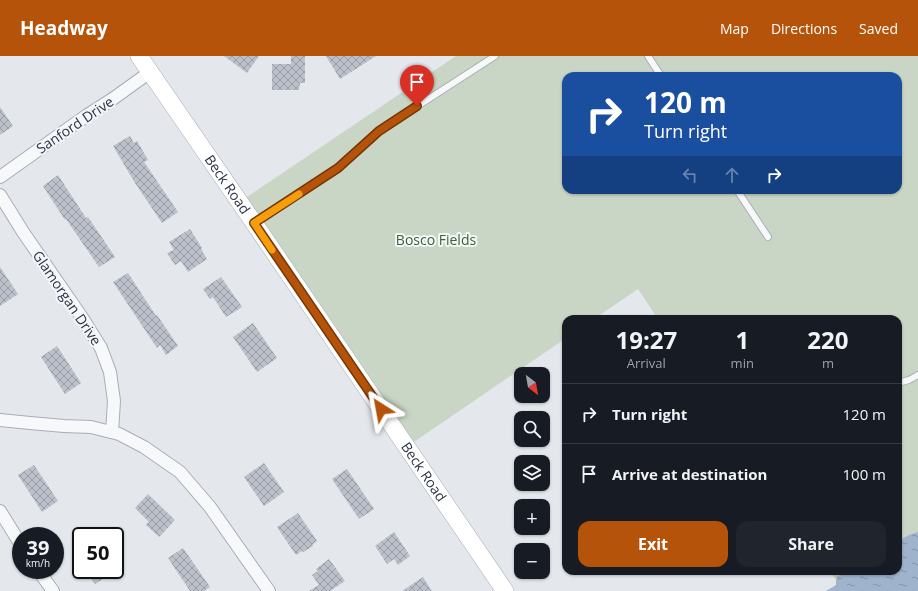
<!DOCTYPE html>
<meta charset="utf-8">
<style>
:root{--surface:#171b24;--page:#20242c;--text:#f1f3f6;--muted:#9ea1a6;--line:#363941;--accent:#b45309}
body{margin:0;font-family:"Open Sans",sans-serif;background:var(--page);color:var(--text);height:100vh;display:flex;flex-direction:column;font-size:15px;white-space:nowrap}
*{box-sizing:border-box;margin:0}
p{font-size:13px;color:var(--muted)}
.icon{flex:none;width:22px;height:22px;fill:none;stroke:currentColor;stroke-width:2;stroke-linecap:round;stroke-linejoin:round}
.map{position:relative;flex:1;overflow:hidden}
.sheet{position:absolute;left:562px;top:259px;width:340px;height:260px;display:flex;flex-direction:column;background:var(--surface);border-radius:12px;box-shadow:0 1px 3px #0004}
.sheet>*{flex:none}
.guide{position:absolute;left:562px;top:16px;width:340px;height:122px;border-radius:12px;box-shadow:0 1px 3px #0004;background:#1a4fa0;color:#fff;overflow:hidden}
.needle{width:26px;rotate:149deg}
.controls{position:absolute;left:514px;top:311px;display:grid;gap:8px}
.controls a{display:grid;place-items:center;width:36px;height:36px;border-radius:8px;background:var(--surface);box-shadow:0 1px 3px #0004;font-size:20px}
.speed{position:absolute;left:12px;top:471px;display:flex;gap:8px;font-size:20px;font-weight:700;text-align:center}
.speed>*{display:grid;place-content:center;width:52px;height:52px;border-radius:50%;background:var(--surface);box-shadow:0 1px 3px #0004;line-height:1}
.speed small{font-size:10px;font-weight:400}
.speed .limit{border:2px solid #111;border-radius:6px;background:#fff;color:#111}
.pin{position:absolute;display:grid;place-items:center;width:34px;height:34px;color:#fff;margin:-41px -17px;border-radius:50% 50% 50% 0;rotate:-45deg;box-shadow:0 0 4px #0007}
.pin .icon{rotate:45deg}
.me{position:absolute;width:44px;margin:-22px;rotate:326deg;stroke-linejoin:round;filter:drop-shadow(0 0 3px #0008)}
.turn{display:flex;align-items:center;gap:14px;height:84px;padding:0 16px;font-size:18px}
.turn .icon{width:52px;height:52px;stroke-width:2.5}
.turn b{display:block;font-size:28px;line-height:34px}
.lanes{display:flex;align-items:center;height:38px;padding:0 16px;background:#0003;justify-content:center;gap:20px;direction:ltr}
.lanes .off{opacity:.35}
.eta{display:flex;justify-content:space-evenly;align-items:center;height:68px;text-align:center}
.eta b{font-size:24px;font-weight:700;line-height:28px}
.action{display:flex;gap:8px;margin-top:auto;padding:8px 16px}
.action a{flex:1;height:46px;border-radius:12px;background:var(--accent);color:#fff;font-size:16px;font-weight:700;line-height:46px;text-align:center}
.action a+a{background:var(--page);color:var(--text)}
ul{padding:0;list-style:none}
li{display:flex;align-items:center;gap:12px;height:60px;padding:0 16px;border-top:1px solid var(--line)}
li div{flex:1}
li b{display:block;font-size:15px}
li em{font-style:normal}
header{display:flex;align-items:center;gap:24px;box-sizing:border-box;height:56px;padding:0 20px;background:var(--accent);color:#fff}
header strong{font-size:19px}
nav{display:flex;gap:22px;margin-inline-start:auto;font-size:14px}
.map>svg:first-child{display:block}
.green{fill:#c9d6c5;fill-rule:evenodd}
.water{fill:url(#water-ripples)}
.building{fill:url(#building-cross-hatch)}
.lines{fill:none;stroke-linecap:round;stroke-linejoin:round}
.service-casing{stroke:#a9aeb7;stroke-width:8}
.minor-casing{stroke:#a9aeb7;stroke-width:14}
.secondary-casing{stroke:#a9aeb7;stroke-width:18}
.service{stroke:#f7f8fa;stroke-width:6}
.minor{stroke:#f7f8fa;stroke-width:12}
.secondary{stroke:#fff;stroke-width:17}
.route-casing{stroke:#753606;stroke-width:10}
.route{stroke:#b45309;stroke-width:7}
.slow{stroke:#f59e0b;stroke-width:7}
.labels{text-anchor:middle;stroke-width:4;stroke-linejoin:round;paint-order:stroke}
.street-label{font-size:14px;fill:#2b3445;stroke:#f4f6f9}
.park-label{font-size:14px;fill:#3f6138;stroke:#f4f6f9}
</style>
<header>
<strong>Headway</strong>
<nav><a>Map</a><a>Directions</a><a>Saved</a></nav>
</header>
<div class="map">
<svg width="918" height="535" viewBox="0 0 918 535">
<defs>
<pattern id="water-ripples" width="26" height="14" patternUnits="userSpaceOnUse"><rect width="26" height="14" fill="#9fb4cc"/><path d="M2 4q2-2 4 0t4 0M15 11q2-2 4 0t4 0" fill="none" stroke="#8293a7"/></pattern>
<pattern id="building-cross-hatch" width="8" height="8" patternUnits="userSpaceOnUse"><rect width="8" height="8" fill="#bbc0ca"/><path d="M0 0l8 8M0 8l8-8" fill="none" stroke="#989da6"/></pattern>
</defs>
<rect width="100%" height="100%" fill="#e4e7ec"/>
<!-- green -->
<path class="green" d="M 456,0 L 918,0 L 918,535 L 839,528 L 830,515 L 898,515 L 898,263 L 658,263 L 638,233 L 594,263 L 566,263 L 566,282 L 408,390 L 241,145 ZM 566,20 L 898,20 L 898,134 L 566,134 Z"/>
<!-- water -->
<path class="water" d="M 918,476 L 918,535 L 826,535 L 836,529 L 836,524 L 837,521 L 847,515 L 898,515 L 898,485 L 909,479 Z"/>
<!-- building -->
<g class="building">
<path d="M 224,0 L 259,0 L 247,17 Z"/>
<path d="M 291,0 L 305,0 L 305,27 L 300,27 L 299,34 L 272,34 L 272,8 L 291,8 Z"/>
<path d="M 326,0 L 376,0 L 340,23 Z"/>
<path d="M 0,51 L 13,70 L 0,79 Z"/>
<path d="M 130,80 L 134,87 L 137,85 L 148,104 L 144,106 L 178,156 L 162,167 L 135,127 L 113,90 Z"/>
<path d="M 58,119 L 86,162 L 88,161 L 115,201 L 99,211 L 66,163 L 65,164 L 43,130 Z"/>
<path d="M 190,173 L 202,192 L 201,193 L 207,203 L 188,216 L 181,205 L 175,209 L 167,197 L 174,194 L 169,186 Z"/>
<path d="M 0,211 L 18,238 L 0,250 Z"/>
<path d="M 128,217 L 156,260 L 157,259 L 178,290 L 166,299 L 160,289 L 157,292 L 113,226 Z"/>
<path d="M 221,221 L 242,251 L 226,261 L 213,241 L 210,243 L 203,233 Z"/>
<path d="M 253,267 L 277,302 L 257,316 L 233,281 Z"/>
<path d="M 57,290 L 81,327 L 65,338 L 41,301 Z"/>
<path d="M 264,407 L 284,436 L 264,450 L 244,421 Z"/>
<path d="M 34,409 L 58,445 L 42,456 L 18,419 Z"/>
<path d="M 347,413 L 374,453 L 359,463 L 332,423 Z"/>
<path d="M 148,438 L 175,464 L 159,481 L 146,469 L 149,466 L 135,452 Z"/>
<path d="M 298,457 L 317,485 L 312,489 L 313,490 L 303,496 L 302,495 L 296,499 L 277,471 Z"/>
<path d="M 394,476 L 410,500 L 398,509 L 394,503 L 387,508 L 375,490 Z"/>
<path d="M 183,492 L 210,531 L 204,535 L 190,535 L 168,502 Z"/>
<path d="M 329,503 L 345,525 L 330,535 L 309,535 L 319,529 L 312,519 L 318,515 L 316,513 Z"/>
<path d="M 86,514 L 116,514 L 95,528 Z"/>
<path d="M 423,521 L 432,535 L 402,535 Z"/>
</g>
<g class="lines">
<defs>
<g id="service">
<path d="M 648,0 L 661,20"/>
<path d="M 737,134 L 768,181"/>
<path d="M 255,167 L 338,112 L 379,75 L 495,0"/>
<path d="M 898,327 L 909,324 L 918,319"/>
</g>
<g id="minor">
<path d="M 0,121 L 86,60 L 114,42 L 150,16"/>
<path d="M 0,139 L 23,176 L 83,263 L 101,292 L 110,316 L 114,345 L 112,376"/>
<path d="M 0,364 L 30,367 L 64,370 L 91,371 L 119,378 L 144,391 L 180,416 L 210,451 L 269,535"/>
<path d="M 0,455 L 21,489"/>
<path d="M 38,514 L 53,535"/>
</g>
<g id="secondary">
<path id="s1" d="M 139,0 L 254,167 L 505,535"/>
</g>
</defs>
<!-- service casing -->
<use href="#service" class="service-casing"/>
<!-- minor casing -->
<use href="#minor" class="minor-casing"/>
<!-- secondary casing -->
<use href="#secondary" class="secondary-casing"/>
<!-- service -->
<use href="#service" class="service"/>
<!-- minor -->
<use href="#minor" class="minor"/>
<!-- secondary -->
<use href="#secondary" class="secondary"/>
</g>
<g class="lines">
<defs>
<path id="route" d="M 381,353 L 254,167 L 338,112 L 379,75 L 417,50"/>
</defs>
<!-- route casing -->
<use href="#route" class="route-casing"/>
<!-- route -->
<use href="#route" class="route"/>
<!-- slow -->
<path class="slow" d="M 272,194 L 254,167 L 299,138"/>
</g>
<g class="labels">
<!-- street labels -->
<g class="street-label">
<text transform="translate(75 69) rotate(-34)" y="5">Sanford Drive</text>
<text dy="5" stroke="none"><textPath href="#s1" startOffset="156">Beck Road</textPath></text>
<text transform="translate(67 242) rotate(56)" y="5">Glamorgan Drive</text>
<text dy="5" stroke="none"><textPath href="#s1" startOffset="504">Beck Road</textPath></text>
</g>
<!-- park labels -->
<g class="park-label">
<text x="436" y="189">Bosco Fields</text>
</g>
</g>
</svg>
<div class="controls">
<a><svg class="needle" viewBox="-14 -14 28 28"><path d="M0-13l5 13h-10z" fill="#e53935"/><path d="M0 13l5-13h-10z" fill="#9ea1a6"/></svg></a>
<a><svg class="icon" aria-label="search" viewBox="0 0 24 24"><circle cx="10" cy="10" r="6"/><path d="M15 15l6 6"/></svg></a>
<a><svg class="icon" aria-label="layers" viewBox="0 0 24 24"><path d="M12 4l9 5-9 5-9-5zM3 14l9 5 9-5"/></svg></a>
<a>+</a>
<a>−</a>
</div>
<div class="speed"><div>39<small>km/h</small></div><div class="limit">50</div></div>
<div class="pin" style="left:417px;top:50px;background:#d93025"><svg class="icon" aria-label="arrive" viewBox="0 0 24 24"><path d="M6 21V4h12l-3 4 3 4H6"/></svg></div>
<svg class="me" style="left:381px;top:353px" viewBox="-20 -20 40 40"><path d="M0-17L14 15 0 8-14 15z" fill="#b45309" stroke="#fff" stroke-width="4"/></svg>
<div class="guide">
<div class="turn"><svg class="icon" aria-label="right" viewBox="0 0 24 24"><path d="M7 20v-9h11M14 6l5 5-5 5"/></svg><div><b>120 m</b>Turn right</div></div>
<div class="lanes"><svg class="icon off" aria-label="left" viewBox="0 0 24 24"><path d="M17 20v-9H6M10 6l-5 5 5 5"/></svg><svg class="icon off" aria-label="ahead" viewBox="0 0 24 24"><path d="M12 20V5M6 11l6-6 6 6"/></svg><svg class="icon" aria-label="right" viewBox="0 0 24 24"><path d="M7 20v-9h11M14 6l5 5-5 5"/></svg></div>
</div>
<section class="sheet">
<div class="eta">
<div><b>19:27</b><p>Arrival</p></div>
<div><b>1</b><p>min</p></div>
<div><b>220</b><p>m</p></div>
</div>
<ul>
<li><svg class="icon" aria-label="right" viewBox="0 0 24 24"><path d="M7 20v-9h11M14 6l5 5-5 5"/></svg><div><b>Turn right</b></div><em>120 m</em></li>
<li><svg class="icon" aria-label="arrive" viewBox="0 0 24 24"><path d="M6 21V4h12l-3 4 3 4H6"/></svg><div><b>Arrive at destination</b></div><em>100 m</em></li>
</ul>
<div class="action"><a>Exit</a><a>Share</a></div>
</section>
</div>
